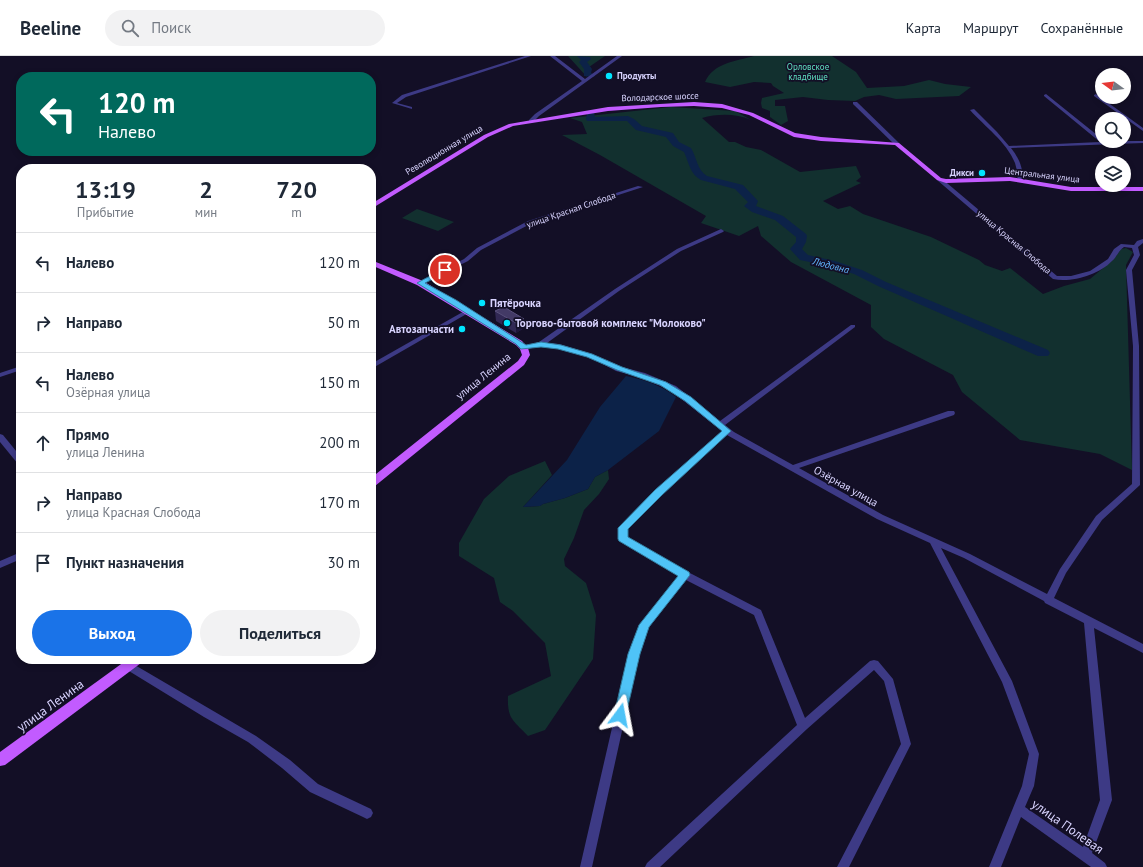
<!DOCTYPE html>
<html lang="ru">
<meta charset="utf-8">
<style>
:root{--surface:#fff;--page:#f2f2f3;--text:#1f2937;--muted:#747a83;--line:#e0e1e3;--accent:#1a73e8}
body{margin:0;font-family:"PT Sans",sans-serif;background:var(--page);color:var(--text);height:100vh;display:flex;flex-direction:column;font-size:15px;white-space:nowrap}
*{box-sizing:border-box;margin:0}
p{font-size:13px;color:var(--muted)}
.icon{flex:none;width:22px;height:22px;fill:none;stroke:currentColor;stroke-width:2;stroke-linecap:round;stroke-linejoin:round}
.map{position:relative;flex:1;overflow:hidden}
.panel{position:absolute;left:16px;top:108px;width:360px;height:500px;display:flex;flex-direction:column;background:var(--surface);border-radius:16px;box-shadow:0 2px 6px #0003}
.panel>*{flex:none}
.banner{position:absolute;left:16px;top:16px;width:360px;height:84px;border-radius:16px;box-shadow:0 2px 6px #0003;background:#00695c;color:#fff;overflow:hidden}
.needle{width:26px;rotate:285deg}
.controls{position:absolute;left:1095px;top:12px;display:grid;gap:8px}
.controls a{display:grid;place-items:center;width:36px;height:36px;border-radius:50%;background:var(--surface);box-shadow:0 2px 6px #0003;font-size:20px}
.pin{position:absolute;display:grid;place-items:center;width:34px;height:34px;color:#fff;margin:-17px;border:2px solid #fff;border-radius:50%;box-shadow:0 1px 4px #0007}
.me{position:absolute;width:44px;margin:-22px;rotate:13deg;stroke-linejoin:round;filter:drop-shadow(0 0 3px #0008)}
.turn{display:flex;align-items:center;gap:14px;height:84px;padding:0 16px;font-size:18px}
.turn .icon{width:52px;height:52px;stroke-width:2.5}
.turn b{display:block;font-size:28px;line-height:34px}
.eta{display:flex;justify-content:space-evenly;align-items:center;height:68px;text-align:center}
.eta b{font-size:24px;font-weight:700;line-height:28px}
.button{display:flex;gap:8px;margin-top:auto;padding:8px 16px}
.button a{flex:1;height:46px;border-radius:24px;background:var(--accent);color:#fff;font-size:16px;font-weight:700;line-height:46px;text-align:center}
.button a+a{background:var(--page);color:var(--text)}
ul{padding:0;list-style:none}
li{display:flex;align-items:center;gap:12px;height:60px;padding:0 16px;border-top:1px solid var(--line)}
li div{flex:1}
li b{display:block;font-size:15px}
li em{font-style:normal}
header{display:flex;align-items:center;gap:24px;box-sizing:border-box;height:56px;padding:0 20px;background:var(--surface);border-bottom:1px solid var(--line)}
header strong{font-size:19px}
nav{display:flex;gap:22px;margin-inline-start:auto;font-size:14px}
.search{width:280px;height:36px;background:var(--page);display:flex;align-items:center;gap:10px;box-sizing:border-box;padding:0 14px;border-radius:22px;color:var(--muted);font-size:15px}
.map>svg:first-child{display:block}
.green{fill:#12302f}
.water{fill:#0c2248}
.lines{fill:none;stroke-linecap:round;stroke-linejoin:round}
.river{fill:#0c2248;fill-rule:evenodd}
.minor{fill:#3d3a85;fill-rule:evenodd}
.major{fill:#c25bff;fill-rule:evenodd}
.wall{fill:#312854}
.shaded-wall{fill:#1d163a}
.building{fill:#433a66;stroke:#5a527e}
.route{fill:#4fc3f7;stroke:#337fa1}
.poi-dot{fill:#00e5ff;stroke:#130f26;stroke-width:1.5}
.labels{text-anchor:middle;stroke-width:3.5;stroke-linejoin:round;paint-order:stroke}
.far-park-label{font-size:9px;fill:#5fe0c0;stroke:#130f26}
.far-poi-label{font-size:9px;font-weight:bold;fill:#d9d4ff;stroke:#130f26;text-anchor:start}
.far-street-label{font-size:9px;fill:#d9d4ff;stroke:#130f26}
.far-water-label{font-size:10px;font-style:italic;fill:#62b6ff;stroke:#130f26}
.poi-label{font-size:11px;font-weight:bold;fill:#d9d4ff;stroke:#130f26;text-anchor:start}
.street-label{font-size:11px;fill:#d9d4ff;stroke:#130f26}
.near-street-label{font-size:13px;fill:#d9d4ff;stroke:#130f26}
</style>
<header>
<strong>Beeline</strong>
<div class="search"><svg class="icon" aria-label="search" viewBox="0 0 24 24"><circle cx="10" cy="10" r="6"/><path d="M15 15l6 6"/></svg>Поиск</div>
<nav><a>Карта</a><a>Маршрут</a><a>Сохранённые</a></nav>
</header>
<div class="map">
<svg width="1143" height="811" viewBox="0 0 1143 811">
<rect width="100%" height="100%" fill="#130f26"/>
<!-- green -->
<g class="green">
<path d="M 568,0 L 605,0 L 589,11 L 587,21 Z"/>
<path d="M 754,0 L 832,0 L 856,16 L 867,32 L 904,30 L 929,24 L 945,28 L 971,31 L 959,40 L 896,43 L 879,39 L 864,41 L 855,45 L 828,44 L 803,41 L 775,44 L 775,50 L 785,50 L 788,65 L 781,69 L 770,61 L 770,55 L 762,52 L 761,47 L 762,42 L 784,37 L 773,30 L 771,27 L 754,26 L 730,31 L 705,26 C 713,7 736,5 754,0 Z"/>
<path d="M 671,51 L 735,55 L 751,64 C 735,57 717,58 702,62 L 729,86 L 735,86 L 746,91 L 761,94 L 800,116 L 856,110 L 861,121 L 856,125 L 861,127 L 823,145 L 838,153 L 850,150 L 863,158 L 931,181 L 979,204 L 985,209 L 1002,215 L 1010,212 L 1043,238 L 1064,230 L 1090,223 L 1114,203 L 1121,193 L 1126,192 L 1133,196 L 1126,209 L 1132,414 L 1100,398 L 1020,384 L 962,336 L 953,319 L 884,283 L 871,271 L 871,249 L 791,206 L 761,180 L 758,170 L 739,180 L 701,167 L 706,160 L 600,99 L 562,79 L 587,78 L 582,66 L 570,62 Z"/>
<path d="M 417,153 L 454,166 L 438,175 L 402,162 Z"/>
<path d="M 545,405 L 552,419 L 523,451 L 540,450 L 543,448 L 565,442 L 588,433 L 595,421 L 608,414 L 609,423 L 599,438 L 584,454 L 574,482 L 564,503 L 565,510 L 586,527 L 596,559 L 593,603 L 545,674 L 528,680 C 513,664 507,663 508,640 L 551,620 L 545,587 L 513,555 L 500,546 L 494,522 L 459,500 L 459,487 L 484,443 L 509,420 Z"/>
</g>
<!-- water -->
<path class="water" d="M 626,320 C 645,324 661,329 676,341 L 659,375 L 608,414 L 595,421 L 588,433 L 565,442 L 543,448 L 540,450 L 523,451 L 567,404 L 600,351 Z"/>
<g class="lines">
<!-- river -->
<g class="river">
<path d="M 577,0 L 590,1 L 591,3 L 587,6 L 592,13 L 591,17 L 595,19 L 594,21 L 584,20 L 584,13 L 579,6 L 581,4 Z"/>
<path d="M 591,55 L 594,56 L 595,61 L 628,60 L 634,63 L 642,70 L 673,77 L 679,86 L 691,92 C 697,102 697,114 707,120 L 743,129 L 758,145 L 756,150 L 783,160 L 806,178 L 807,180 L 806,186 L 802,193 L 808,199 L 835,205 L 862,214 L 886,226 L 1048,294 L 1050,297 L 1048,300 L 1038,300 L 878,230 L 854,218 L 829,210 L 800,204 L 790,193 L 796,186 L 796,181 L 775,164 L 752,156 L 744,150 L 748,146 L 735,133 L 701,124 C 690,118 689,107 684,96 L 673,90 L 666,81 L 636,74 L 627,65 L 587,65 L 586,63 L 587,58 Z"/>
</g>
<!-- minor -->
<g class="minor">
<path d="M 525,0 L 531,0 L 406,41 L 397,47 L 412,51 L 412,53 L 392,47 L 402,39 Z"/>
<path d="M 550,0 L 555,0 L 585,23 L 617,0 L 622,0 L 539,60 L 533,66 L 529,66 L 529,64 L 535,58 L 582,25 Z"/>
<path d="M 1046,38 L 1102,83 L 1102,85 L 1143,85 L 1143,87 L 1011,92 C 1019,102 1023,112 1023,124 L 1018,125 C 1017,119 1017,113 1015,107 C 1006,85 985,71 970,54 L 974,53 L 997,76 L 1009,90 L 1100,86 L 1044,40 L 1044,39 Z"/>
<path d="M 1096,38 L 1143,72 L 1143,75 L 1094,40 L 1094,39 Z"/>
<path d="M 853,46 L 857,46 L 899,87 L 899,89 L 895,89 L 853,48 Z"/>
<path d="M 937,122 L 941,122 L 1057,220 L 1071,220 L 1090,215 L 1108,203 L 1114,193 L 1121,188 L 1134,189 L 1137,185 L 1143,183 L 1143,187 L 1138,191 L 1140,199 L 1132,214 L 1139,290 L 1140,429 L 1102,464 L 1066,517 L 1054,542 L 1143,588 L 1143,597 L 1094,572 L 1112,744 L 1092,797 L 1105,807 L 1107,811 L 1091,811 L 1021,761 L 1001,811 L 989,811 L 1022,730 L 1029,698 L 1002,626 L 930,487 L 877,463 L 727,379 L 661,439 L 627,473 L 627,481 L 688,516 L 761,554 L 805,662 L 870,605 L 874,604 L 878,605 L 893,623 L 911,688 L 849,811 L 837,811 L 901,688 L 884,625 L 874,614 L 807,673 L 660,811 L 645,811 L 647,807 L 797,669 L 754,559 L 686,524 L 649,571 L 639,598 L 592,811 L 580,811 L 629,598 L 642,566 L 679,520 L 620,485 L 619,483 L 619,472 L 655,435 L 722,375 L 670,334 L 639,321 L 616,315 L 588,300 L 558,292 L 541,290 L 524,294 L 522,293 L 521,292 L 522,291 L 539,286 L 615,233 L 677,193 L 721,173 L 724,175 L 723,176 L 681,195 L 619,235 L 547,287 L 559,288 L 592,298 L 622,311 L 645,317 L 676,330 L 720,365 L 851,269 L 855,269 L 855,271 L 725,369 L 734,376 L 793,409 L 948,355 L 954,355 L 955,357 L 954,359 L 799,412 L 883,459 L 970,498 L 1047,538 L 1060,513 L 1096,460 L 1132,428 L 1133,290 L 1126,214 L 1134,199 L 1132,192 L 1124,191 C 1118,195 1117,201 1112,205 C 1099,219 1071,227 1053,223 L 937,124 ZM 941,492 L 964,502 L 1044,545 L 1045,547 L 1084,567 L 1100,744 L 1083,791 L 1025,751 L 1034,730 L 1039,698 L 1012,625 Z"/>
<path d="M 638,130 L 643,131 L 532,167 L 481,194 L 468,205 L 420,229 L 417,227 L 464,203 L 477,192 L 528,165 Z"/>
<path d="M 468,253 L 470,254 L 470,256 L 371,313 L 371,308 Z"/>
<path d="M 21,310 L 21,314 L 0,321 L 0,317 Z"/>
<path d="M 0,378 L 3,379 L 21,401 L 21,409 L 18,408 L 0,386 Z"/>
<path d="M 21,496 L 21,503 L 0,512 L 0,505 Z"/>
<path d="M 128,605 L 256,680 L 290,704 L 318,728 L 371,753 L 373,757 L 371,761 L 367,763 L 363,761 L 310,736 L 282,712 L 248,686 L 204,661 L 124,612 L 123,609 L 124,606 Z"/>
</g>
<!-- major -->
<g class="major">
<path d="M 694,46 L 722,48 L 753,57 L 795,77 L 821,81 L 899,87 L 941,122 L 946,123 L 1010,121 L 1071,131 L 1143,131 L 1143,135 L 1071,135 L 1010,125 L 946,127 L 937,124 L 895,89 L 821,85 L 794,81 L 749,59 L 722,52 L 694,50 L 661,51 L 608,55 L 513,70 L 488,81 L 371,153 L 371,148 L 484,79 L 509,68 L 608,51 Z"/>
<path d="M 371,204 L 423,225 L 522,285 L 528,292 L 530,299 L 524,309 L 375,430 L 371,431 L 371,422 L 518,305 L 522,299 L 520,293 L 516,289 L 417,229 L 371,209 Z"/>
<path d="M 128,603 L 143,603 L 141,607 L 5,709 L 0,710 L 0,696 Z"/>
</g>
</g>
<!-- wall -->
<path class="wall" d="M 495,255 L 524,272 L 516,277 L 496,265 Z"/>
<!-- shaded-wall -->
<path class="shaded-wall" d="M 524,263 L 524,272 L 516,277 L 516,267 Z"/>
<!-- building -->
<path class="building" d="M 504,251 L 524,263 L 516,267 L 495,255 Z"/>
<!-- route -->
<path class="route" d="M 445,212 L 447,213 L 447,216 L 425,227 L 456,244 L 526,289 L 541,286 L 561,289 L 592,298 L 622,311 L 666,326 L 691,341 L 731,375 L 662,439 L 628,473 L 628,481 L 689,516 L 690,519 L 649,571 L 640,598 L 625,663 L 620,664 L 616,663 L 614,659 L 628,598 L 639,569 L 678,520 L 619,485 L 618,483 L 618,472 L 655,434 L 722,375 L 685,345 L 660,329 L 617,314 L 587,301 L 558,293 L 541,291 L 521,293 L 516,288 L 417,227 Z"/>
<!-- markers -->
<g class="poi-dot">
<circle cx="609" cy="20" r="4"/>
<circle cx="982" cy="117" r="4"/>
<circle cx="482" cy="247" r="4"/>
<circle cx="507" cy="267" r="4"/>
<circle cx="462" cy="273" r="4"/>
</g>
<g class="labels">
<!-- far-park labels -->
<g class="far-park-label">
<text x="808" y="14">Орловское<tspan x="808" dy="10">кладбище</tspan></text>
</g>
<!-- far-poi labels -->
<g class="far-poi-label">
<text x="617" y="23">Продукты</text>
<text x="974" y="120" text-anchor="end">Дикси</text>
</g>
<!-- far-street labels -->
<g class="far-street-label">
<text transform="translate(660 41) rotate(-2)" y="3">Володарское шоссе</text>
<text transform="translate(444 94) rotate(-31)" y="3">Революционная улица</text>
<text transform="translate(1042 119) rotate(7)" y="3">Центральная улица</text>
<text transform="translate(571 154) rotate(-19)" y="3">улица Красная Слобода</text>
<text transform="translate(1014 186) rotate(40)" y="3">улица Красная Слобода</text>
</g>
<!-- far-water labels -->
<g class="far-water-label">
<text transform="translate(831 209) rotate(14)" y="4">Людовна</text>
</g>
<!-- poi labels -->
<g class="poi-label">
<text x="490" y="251">Пятёрочка</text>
<text x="515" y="271">Торгово-бытовой комплекс "Молоково"</text>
<text x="454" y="277" text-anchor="end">Автозапчасти</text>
</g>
<!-- street labels -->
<g class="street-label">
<text transform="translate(483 320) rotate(-39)" y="4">улица Ленина</text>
<text transform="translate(846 430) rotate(29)" y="4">Озёрная улица</text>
</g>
<!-- near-street labels -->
<g class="near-street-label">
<text transform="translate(50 649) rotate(-36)" y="5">улица Ленина</text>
<text transform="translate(1068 770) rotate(35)" y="5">улица Полевая</text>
</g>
</g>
</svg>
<div class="controls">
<a><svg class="needle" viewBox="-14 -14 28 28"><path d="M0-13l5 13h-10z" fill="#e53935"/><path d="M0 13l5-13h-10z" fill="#747a83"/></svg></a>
<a><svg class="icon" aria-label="search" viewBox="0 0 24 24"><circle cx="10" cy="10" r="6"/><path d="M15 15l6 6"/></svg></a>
<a><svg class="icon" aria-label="layers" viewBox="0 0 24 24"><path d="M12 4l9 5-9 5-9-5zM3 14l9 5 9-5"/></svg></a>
</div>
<div class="pin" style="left:445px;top:214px;background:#d93025"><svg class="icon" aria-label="arrive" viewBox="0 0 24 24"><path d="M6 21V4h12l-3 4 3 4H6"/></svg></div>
<svg class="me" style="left:620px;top:659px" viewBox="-20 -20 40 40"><path d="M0-17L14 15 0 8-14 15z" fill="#4fc3f7" stroke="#fff" stroke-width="4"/></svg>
<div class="banner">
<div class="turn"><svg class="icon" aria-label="left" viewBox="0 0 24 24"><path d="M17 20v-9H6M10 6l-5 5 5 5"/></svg><div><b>120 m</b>Налево</div></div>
</div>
<section class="panel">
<div class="eta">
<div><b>13:19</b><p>Прибытие</p></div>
<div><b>2</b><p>мин</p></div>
<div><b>720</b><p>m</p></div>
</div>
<ul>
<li><svg class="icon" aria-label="left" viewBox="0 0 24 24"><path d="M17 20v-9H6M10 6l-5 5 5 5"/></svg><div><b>Налево</b></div><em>120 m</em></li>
<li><svg class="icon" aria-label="right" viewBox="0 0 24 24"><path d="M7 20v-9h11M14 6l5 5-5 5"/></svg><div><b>Направо</b></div><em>50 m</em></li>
<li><svg class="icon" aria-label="left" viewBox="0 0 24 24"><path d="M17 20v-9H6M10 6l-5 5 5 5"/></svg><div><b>Налево</b><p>Озёрная улица</p></div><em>150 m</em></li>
<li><svg class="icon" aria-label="ahead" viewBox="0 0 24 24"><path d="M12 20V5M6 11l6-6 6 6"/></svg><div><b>Прямо</b><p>улица Ленина</p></div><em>200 m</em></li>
<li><svg class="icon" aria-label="right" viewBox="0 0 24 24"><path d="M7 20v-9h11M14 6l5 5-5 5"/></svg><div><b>Направо</b><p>улица Красная Слобода</p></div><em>170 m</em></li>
<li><svg class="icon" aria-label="arrive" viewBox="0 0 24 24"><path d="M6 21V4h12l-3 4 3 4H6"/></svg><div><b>Пункт назначения</b></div><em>30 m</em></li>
</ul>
<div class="button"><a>Выход</a><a>Поделиться</a></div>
</section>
</div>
